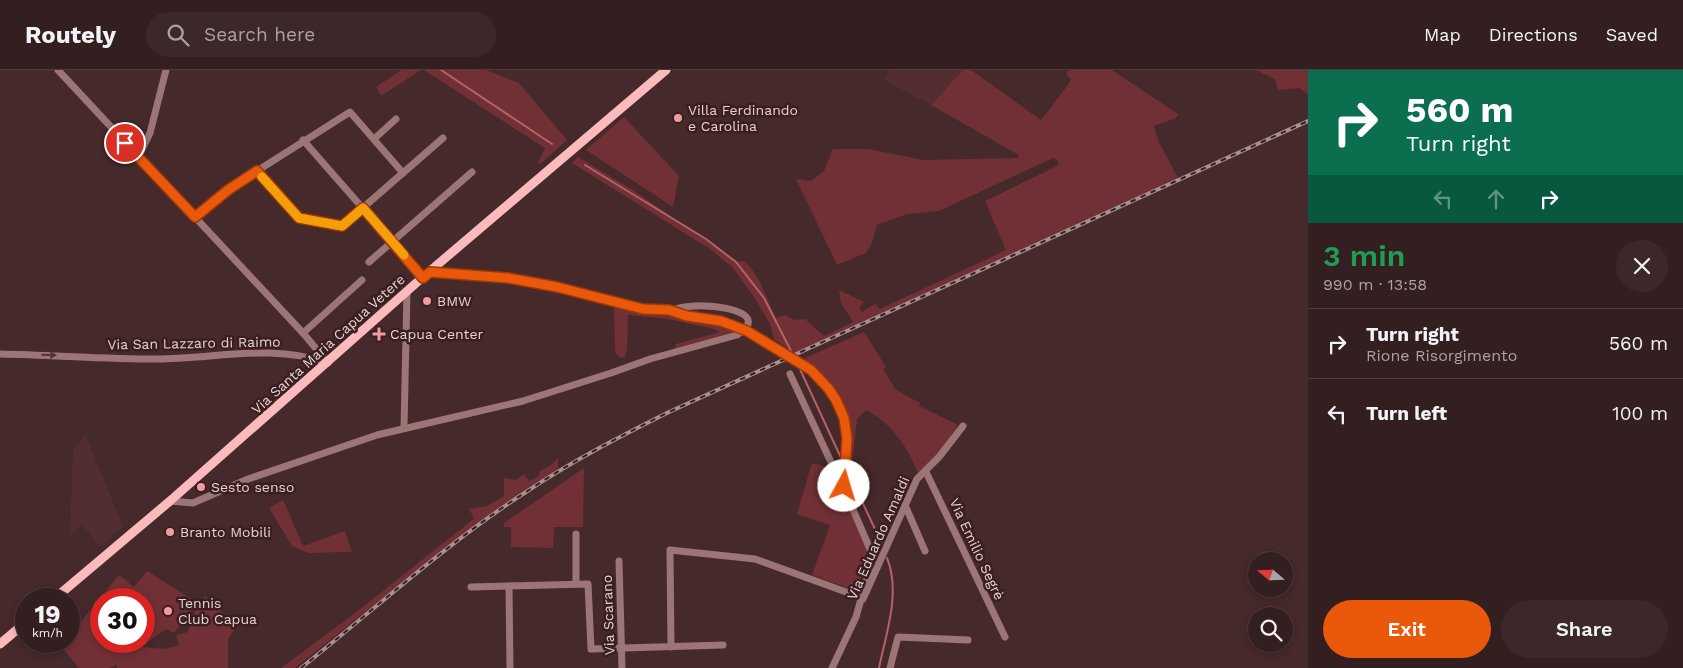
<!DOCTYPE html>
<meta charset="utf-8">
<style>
:root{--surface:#341f20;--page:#3c2729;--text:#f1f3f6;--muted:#a9a2a5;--line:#4e3d3e;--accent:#ea580c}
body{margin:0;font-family:"Work Sans",sans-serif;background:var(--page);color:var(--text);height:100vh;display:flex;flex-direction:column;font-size:19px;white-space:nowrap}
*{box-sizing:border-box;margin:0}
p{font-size:16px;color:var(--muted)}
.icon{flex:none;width:28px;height:28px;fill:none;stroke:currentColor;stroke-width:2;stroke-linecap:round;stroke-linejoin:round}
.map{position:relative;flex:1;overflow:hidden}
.details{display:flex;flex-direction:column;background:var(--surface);width:375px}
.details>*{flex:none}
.banner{background:#0b6e4f;color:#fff;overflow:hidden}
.needle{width:32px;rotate:289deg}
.fabs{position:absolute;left:1248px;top:482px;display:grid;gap:10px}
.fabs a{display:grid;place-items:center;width:45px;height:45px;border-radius:50%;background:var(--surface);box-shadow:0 2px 8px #0003,0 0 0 1px var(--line);font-size:25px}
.speed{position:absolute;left:15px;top:518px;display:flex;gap:10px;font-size:25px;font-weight:700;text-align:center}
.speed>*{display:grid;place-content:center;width:65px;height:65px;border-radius:50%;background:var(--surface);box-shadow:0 2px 8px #0003,0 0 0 1px var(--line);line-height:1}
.speed small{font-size:12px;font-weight:400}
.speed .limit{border:8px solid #d22;background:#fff;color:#111}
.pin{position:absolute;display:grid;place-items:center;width:42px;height:42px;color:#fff;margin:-21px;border:2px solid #fff;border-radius:50%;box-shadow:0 1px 5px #0007}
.me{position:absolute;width:55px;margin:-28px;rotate:6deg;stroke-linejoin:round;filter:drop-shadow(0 0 4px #0008)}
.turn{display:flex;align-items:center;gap:18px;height:105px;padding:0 15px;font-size:22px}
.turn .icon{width:65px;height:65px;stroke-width:2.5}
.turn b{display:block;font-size:35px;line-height:42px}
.lanes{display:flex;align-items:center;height:48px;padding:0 15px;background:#0003;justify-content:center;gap:25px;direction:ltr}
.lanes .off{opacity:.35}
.round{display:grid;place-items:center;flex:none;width:52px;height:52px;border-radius:26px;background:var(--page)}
.head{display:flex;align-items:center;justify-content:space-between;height:85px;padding:0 15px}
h1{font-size:30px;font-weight:600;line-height:38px;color:#1e9e55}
.button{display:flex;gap:10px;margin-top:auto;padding:10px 15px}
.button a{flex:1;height:58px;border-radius:30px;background:var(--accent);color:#fff;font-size:20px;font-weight:600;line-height:58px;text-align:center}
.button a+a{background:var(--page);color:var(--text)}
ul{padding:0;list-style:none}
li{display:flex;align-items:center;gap:15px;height:70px;padding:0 15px;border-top:1px solid var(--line)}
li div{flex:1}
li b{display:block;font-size:19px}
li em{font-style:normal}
header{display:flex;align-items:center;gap:30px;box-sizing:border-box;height:70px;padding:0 25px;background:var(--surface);border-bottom:1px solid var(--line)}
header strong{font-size:24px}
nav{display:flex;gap:28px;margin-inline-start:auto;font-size:18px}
.search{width:350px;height:45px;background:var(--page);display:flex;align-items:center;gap:12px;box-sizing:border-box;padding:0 18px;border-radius:28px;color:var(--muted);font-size:19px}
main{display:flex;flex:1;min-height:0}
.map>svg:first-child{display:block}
.built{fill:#532e30}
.green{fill:#713036;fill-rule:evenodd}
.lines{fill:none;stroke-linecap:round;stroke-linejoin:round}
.stream{stroke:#b66167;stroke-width:2}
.minor{stroke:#9c7576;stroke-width:7}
.major{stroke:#fbbbbd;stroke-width:9}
.rail-casing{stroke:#a79090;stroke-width:4}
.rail{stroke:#3b1f20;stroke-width:2;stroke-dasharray:5.5;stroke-linecap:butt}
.oneway{fill:#533436}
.route-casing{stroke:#983908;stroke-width:12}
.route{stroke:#ea580c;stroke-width:9}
.slow{stroke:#f59e0b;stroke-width:9}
.poi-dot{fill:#f49b9f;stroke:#3b1f20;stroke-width:2}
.labels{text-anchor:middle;stroke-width:5;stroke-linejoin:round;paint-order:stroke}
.poi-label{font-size:14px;fill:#e5d1d1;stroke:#3b1f20;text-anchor:start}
.street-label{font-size:14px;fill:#e5d1d1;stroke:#3b1f20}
</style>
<header>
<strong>Routely</strong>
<div class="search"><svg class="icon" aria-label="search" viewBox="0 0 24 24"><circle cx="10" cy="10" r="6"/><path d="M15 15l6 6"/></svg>Search here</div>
<nav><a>Map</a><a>Directions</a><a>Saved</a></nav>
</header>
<main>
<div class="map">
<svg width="1308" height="598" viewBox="0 0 1308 598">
<rect width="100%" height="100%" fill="#46292a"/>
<!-- built -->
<g class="built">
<path d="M 889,0 L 963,0 L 931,35 L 884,10 Z"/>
<path d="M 86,366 L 123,457 L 100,476 L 82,455 L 70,465 L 73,378 Z"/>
</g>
<!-- green -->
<g class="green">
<path d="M 401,0 L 421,0 L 381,26 L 376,17 Z"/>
<path d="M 424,0 L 486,0 L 519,13 L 567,70 L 539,95 L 538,92 L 545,78 Z"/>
<path d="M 963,0 L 971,0 L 1041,50 L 1068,15 L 1071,9 L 1066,4 L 1069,0 L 1112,0 L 1178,44 L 1176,48 L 1154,56 L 1158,70 L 1178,108 L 795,283 L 774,269 L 770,254 L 754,227 L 733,198 L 710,179 L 572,93 L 578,87 L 631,119 L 738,192 L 744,191 C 760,204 766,229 776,248 L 785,245 L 794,250 L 805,249 L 824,266 L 853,252 L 841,233 L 839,220 L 864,232 L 859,238 L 862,242 L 875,234 L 880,239 L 1006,180 L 985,131 L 1059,95 L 1057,89 L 1053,88 L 939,141 L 907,144 L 877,155 L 871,175 L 866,183 L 837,195 L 796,109 L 811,111 L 824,101 L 833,79 L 868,79 L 923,90 L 1018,88 L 1019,85 L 931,35 Z"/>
<path d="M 1256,0 L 1308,0 L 1308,24 L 1299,18 L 1278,20 L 1275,9 Z"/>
<path d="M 624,47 L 679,106 L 673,137 L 586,80 Z"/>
<path d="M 614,233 L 649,242 L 725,255 L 738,260 L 736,263 L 675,280 L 676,274 L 720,262 L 714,259 L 668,249 L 628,245 L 627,280 L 624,288 L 619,287 L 615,282 Z"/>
<path d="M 864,262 L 886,297 L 883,299 L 896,320 L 920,333 L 919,336 L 958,355 L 935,389 L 918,403 C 908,378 891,352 866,340 L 857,349 L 851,402 C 849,393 851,384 851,375 C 849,340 833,314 806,292 L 805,288 Z"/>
<path d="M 558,388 L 558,399 L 527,418 L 441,481 L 295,598 L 281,598 L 359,540 L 471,451 L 474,448 L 469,439 L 487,436 L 504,426 L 504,408 L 516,410 L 524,404 L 529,411 L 539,406 L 540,401 L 550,396 Z"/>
<path d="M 812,393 L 829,398 L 869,482 L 857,521 L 812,505 L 830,455 L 797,444 Z"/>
<path d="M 584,398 L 583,457 L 554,457 L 553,478 L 511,477 L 511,457 L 504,457 L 504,453 Z"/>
<path d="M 283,430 L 303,476 L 345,461 L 352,482 L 308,483 L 292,476 L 269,438 Z"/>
<path d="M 147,501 L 198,533 L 205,526 L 237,556 L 228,569 L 228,598 L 117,598 L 117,595 L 109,598 L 79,598 L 61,576 L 65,571 L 69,571 L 69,566 L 119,505 L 134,517 ZM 101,529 L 144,529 L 144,571 L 101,571 ZM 197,535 L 188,562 L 176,565 L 179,575 L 164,579 L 141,577 L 166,559 L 174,563 Z"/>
</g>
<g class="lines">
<!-- stream -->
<g class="stream">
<path d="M 441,0 L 552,74"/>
<path d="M 585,95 L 706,169 L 736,192 L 764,228 L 792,283"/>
<path d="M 799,297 L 842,390"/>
<path d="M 850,406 L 882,474"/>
<path d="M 879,598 C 886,564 901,522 887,488"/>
</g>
<!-- minor -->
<g class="minor">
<path d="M 58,0 L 303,263 L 328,293"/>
<path d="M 374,69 L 396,49"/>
<path d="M 303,70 L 423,207"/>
<path d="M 138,88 L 150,63 L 166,0"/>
<path d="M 257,101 L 299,148 L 342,156 L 443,68"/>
<path d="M 195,147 L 227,120 L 350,42 L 403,103"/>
<path d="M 369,192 L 472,102"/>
<path d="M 430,202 L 508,208 L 557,217 L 643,239 L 669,240 L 687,246 L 728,252 L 747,261 L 817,306 L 832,323 L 844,348 L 848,378 L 845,421 L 873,486 L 856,547 L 832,598"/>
<path d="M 303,263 L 362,210"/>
<path d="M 0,284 C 52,285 105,289 157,289 C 214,289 272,273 328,293"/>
<path d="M 790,304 L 837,405 L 844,412"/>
<path d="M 404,357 L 407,222"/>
<path d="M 926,402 L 1005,567"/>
<path d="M 170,431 L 193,433 L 248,409 L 377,365 L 523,331 L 611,303 L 650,289 L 737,265 C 780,238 688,229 672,241"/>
<path d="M 905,435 L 925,481"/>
<path d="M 619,491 L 622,598"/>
<path d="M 576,514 L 576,464"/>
<path d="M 509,516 L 510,598"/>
<path d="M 471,517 L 588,514 L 591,579 L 723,575"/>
<path d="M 863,529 L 917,409 L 939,387 L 963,356"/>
<path d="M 671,577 L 670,480 L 755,489 L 860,527"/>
<path d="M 890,598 L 898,567 L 968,570"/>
</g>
<!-- major -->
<g class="major">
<path d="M 54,529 L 170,431 L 423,207 L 666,0"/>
<path d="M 0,574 L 26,552"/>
</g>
<defs>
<path id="rail" d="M 301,598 C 376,538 448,472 529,420 C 574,390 621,366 669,342 L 1308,51"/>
</defs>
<!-- rail casing -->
<use href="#rail" class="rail-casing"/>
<!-- rail -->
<use href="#rail" class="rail"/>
</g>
<!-- one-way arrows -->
<defs><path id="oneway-solid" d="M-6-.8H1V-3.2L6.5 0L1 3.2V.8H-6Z" transform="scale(1.25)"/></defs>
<use class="oneway" href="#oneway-solid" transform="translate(49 285) rotate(2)"/>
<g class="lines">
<defs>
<path id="route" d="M 125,73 L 195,147 L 228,120 L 257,101 L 299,148 L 342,156 L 363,138 L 423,208 L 430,202 L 508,208 L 557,217 L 643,239 L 669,240 L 687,246 L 721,251 L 747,261 L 811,300 L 828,318 L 836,330 L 844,348 L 847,368 L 844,416"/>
</defs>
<!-- route casing -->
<use href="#route" class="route-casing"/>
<!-- route -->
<use href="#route" class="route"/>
<!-- slow -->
<path class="slow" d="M 262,107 L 299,148 L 342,156 L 363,138 L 404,185"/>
</g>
<!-- markers -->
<g class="poi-dot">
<circle cx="678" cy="48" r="5"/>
<circle cx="427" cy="231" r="5"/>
<path d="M376.5 256.5h5v5h5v5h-5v5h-5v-5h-5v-5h5z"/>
<circle cx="201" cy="417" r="5"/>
<circle cx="170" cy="462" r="5"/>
<circle cx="168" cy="541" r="5"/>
</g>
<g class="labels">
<!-- poi labels -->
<g class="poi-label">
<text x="688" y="45">Villa Ferdinando<tspan x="688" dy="16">e Carolina</tspan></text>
<text x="437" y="236">BMW</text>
<text x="390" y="269">Capua Center</text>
<text x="211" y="422">Sesto senso</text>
<text x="180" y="467">Branto Mobili</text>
<text x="178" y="538">Tennis<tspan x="178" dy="16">Club Capua</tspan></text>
</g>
<!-- street labels -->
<g class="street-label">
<text transform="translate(194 273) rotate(-1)" y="5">Via San Lazzaro di Raimo</text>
<text transform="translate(328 274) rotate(-42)" y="5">Via Santa Maria Capua Vetere</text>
<text transform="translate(878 468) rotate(-66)" y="5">Via Eduardo Amaldi</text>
<text transform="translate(977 479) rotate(65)" y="5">Via Emilio Segrè</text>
<text transform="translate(608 545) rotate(-92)" y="5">Via Scarano</text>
</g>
</g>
</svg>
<div class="fabs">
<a><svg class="needle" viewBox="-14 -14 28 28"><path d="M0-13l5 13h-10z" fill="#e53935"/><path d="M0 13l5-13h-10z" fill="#a9a2a5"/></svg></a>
<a><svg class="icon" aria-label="search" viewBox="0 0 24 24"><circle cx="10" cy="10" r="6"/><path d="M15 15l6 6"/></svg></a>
</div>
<div class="speed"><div>19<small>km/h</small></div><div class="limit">30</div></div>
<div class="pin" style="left:125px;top:73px;background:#d93025"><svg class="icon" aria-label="arrive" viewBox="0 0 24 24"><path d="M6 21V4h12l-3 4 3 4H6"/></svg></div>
<svg class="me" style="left:844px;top:416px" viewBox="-20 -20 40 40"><circle r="19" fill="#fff"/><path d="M0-13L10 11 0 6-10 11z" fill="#ea580c"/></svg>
</div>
<section class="details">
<div class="banner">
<div class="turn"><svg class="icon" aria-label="right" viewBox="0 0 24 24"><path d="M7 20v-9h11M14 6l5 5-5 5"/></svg><div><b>560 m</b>Turn right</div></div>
<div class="lanes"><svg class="icon off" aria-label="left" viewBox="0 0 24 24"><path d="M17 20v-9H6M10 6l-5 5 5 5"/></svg><svg class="icon off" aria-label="ahead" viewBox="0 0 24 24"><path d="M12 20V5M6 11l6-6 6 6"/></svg><svg class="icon" aria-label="right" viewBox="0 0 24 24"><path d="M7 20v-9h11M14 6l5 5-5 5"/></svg></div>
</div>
<div class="head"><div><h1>3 min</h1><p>990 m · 13:58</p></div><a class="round"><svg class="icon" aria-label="close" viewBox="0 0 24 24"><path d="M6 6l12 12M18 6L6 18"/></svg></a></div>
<ul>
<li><svg class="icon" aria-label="right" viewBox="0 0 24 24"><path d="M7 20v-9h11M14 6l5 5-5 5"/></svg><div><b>Turn right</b><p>Rione Risorgimento</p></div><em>560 m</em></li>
<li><svg class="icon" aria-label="left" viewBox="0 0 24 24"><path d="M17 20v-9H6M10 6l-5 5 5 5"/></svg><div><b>Turn left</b></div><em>100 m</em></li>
</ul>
<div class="button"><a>Exit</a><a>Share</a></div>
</section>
</main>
